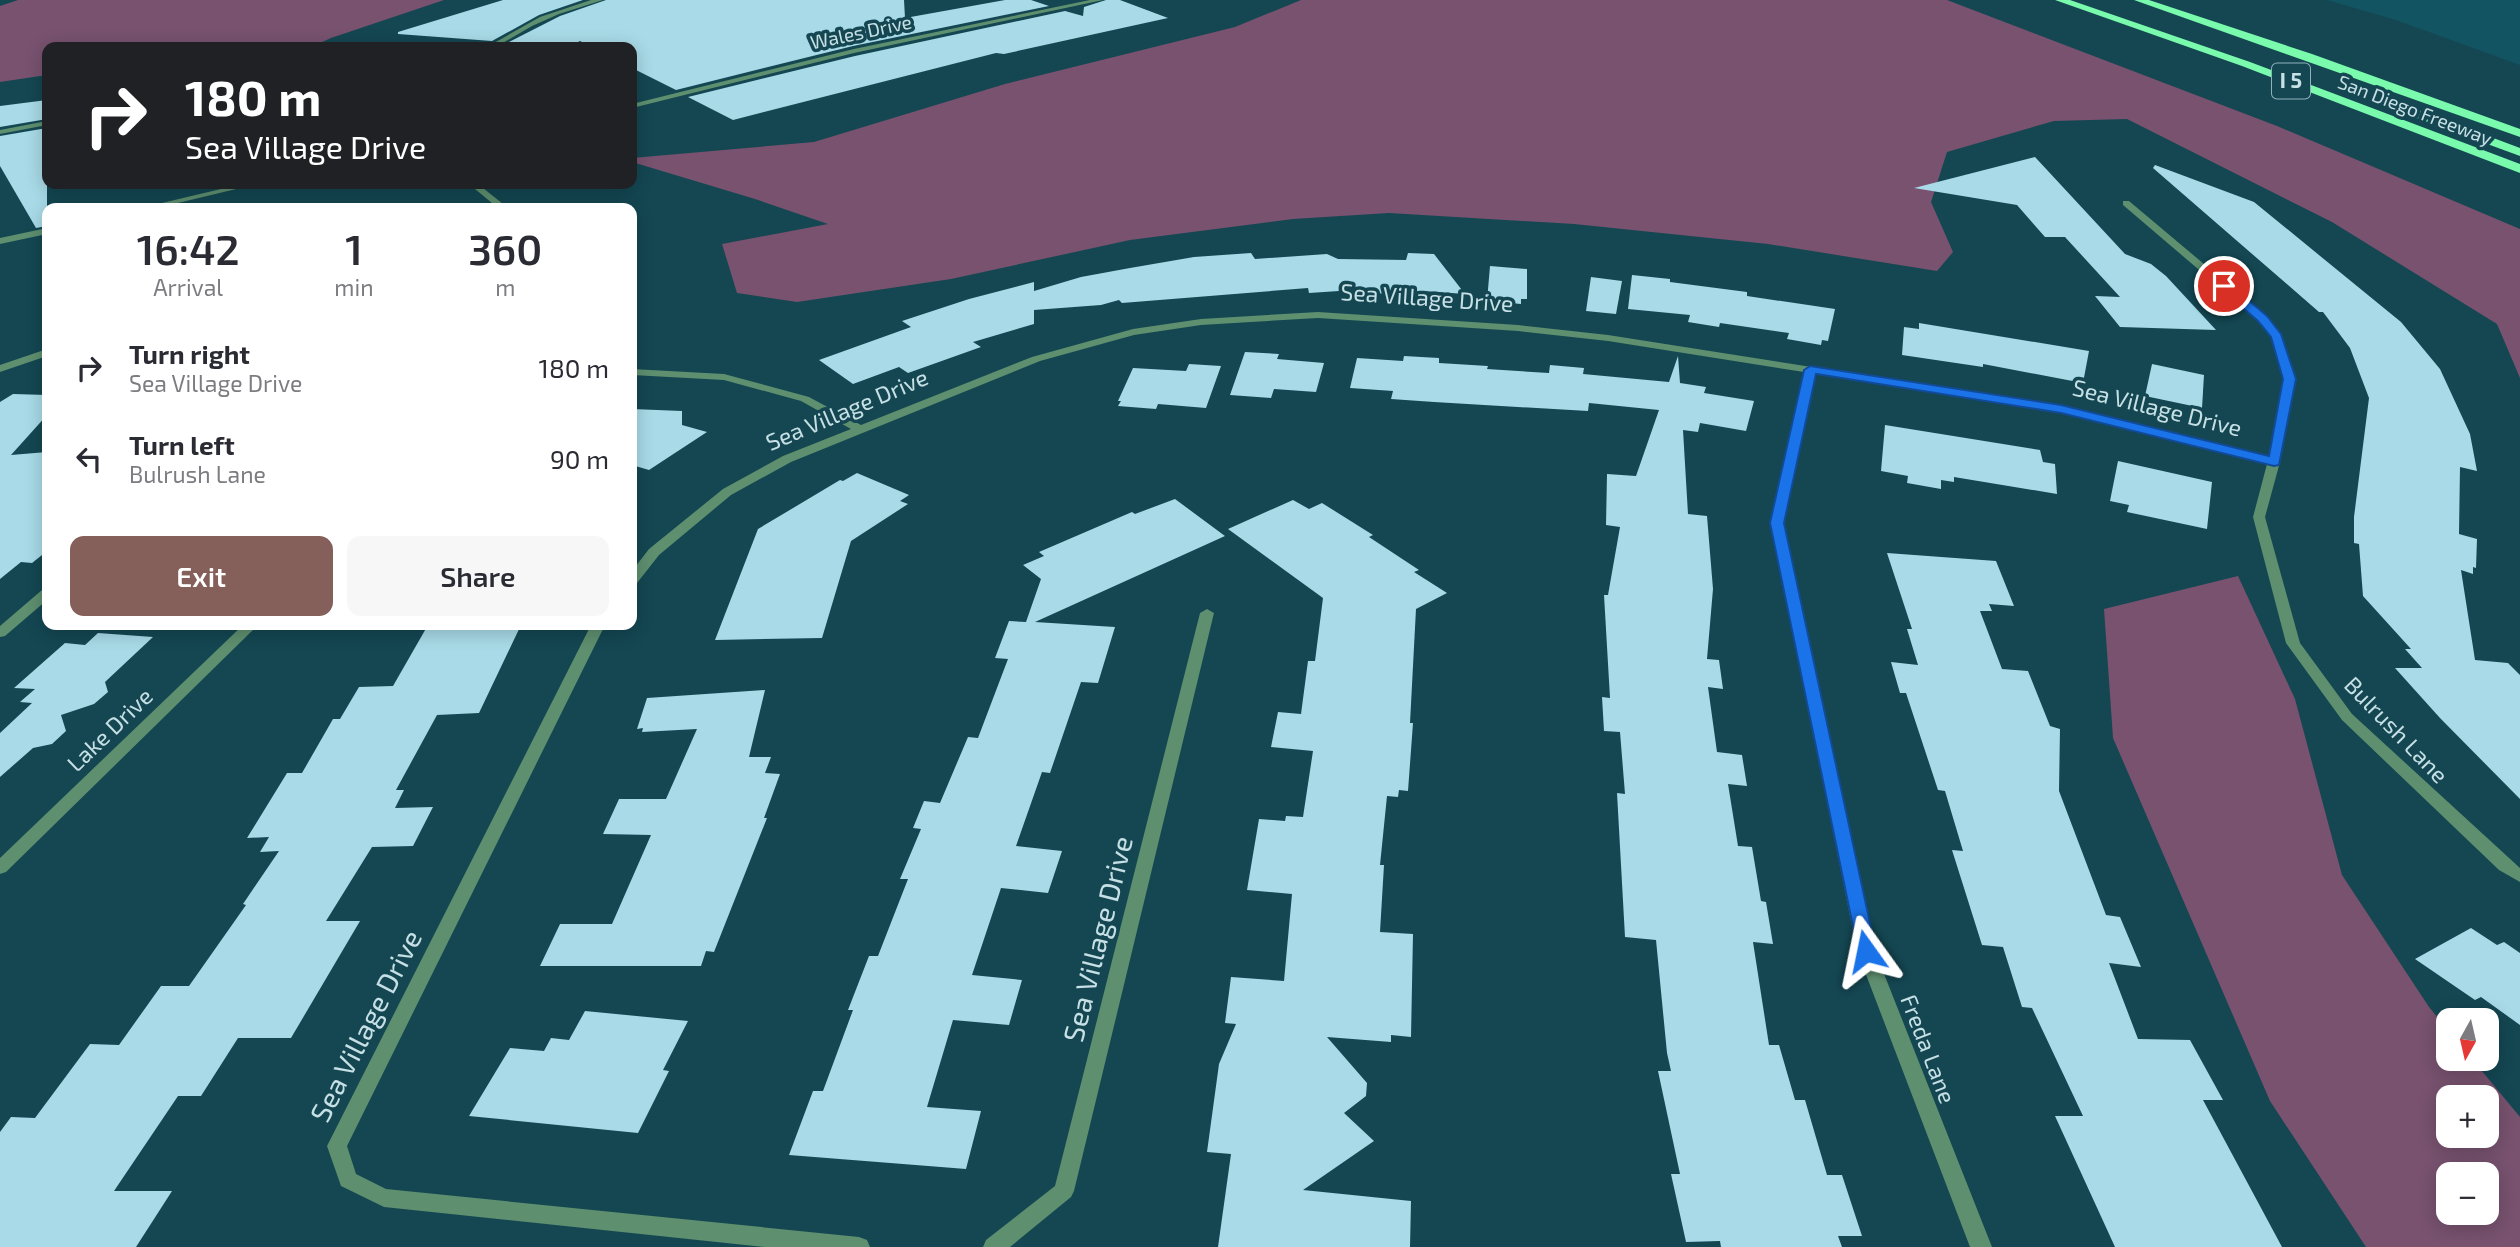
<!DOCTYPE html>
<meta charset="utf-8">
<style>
:root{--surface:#fff;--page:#f7f7f7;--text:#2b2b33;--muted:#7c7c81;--accent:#855f59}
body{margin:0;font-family:"Exo 2",sans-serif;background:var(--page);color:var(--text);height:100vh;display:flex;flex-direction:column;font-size:26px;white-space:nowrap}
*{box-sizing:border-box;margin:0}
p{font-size:23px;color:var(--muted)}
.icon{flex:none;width:38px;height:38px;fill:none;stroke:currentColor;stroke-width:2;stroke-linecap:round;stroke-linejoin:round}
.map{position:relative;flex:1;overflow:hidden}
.details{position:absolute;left:42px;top:203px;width:595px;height:427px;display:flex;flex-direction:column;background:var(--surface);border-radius:14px;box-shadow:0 4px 18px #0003}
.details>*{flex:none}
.hud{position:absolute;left:42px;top:42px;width:595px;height:147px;border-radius:14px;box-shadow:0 4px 18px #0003;background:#202124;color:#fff;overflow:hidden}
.needle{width:46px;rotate:188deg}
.buttons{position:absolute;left:2436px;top:1008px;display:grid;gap:14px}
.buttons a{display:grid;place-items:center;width:63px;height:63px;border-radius:14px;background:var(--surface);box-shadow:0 4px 18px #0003;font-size:35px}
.pin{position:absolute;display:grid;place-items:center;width:60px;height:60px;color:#fff;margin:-30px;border:4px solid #fff;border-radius:50%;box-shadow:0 2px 7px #0007}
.me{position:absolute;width:77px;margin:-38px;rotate:348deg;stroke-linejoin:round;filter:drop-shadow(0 0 5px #0008)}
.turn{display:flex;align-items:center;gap:24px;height:147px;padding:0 28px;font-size:32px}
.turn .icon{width:91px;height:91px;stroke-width:2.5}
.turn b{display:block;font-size:49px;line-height:60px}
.eta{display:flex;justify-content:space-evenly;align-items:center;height:119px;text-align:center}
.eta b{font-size:42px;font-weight:600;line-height:49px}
.action{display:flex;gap:14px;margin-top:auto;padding:14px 28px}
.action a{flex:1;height:80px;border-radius:14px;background:var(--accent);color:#fff;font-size:28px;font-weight:600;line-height:80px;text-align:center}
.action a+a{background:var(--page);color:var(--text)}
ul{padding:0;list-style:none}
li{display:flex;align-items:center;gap:21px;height:91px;padding:0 28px}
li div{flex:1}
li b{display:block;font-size:26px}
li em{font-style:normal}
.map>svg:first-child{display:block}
.built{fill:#135462}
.green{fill:#78526f;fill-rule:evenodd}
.building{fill:#a8dae7}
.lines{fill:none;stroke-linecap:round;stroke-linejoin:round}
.minor{fill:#5e8f6f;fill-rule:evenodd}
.tertiary{fill:#5e8f6f;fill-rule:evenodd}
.motorway{fill:#79faac;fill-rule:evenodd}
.route{fill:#1a73e8;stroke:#114b97;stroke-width:2}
.labels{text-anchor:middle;stroke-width:7;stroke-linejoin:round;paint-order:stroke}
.far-street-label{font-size:19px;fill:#c7e0e6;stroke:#144752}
.shield{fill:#144752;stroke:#91b2ba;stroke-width:2}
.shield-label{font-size:21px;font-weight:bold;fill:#c7e0e6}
.street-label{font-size:23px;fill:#c7e0e6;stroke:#144752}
.near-street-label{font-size:28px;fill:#c7e0e6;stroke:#144752}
</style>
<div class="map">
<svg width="2520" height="1247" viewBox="0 0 2520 1247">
<rect width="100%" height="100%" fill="#144752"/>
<!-- built -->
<path class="built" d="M 2327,0 L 2520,0 L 2520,65 L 2396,20 Z"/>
<!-- green -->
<g class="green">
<path d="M 18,0 L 444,0 L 331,38 L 311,47 L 47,47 L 47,75 L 0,82 L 0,6 Z"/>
<path d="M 1301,0 L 1947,0 L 2277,126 L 2520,229 L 2520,378 L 2497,324 L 2332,222 L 2127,119 L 2054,121 L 1947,152 L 1931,202 L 1953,252 L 1937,271 L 1768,244 L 1574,224 L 1389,213 L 1293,219 L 1130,240 L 951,279 L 797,302 L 737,293 L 722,244 L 828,224 L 755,199 L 632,162 L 632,158 L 814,142 L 1005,84 L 1235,27 Z"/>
<path d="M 2238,576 L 2295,699 L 2342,875 L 2429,1007 L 2448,1030 L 2448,1059 L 2472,1059 L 2520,1117 L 2520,1247 L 2366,1247 L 2270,1101 L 2113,738 L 2104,609 ZM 2448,1097 L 2487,1097 L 2487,1136 L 2448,1136 ZM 2448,1174 L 2487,1174 L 2487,1213 L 2448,1213 Z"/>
</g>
<!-- building -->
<g class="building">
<path d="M 503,0 L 583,0 L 539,15 L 492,41 L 398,34 L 398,32 Z"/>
<path d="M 606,0 L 904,0 L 905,18 L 1005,0 L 1031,0 L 1049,6 L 853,46 L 676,90 L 632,68 L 632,47 L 592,47 L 580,41 L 572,45 L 509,42 L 560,16 Z"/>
<path d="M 1106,0 L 1120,0 L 1168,18 L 1004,54 L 996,53 L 733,120 L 688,97 L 855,56 L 1065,11 L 1083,16 L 1084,7 Z"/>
<path d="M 47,100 L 47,119 L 0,127 L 0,106 Z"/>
<path d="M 47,128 L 47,226 L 36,228 L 0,166 L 0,136 Z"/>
<path d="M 2035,157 L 2125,254 L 2151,264 L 2166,276 L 2216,330 L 2120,327 L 2095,296 L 2120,297 L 2065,237 L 2045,237 L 2017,205 L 1914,188 Z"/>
<path d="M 2155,165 L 2254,202 L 2401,322 L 2440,369 L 2470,434 L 2477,471 L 2460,467 L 2459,534 L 2477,539 L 2476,568 L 2473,567 L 2473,574 L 2461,570 L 2475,660 L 2508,663 L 2520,675 L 2520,799 L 2440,718 L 2395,668 L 2422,668 L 2405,649 L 2411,649 L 2363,596 L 2359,544 L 2354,543 L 2354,517 L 2369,398 L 2350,348 L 2323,312 L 2319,312 L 2153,168 Z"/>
<path d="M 1251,253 L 1255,259 L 1327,254 L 1338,259 L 1406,260 L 1408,253 L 1434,254 L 1465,294 L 1424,291 L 1423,296 L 1339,291 L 1309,293 L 1308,288 L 1122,303 L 1119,300 L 1101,305 L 1034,310 L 1034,324 L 973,342 L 981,347 L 908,373 L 899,367 L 853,384 L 819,360 L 911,327 L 902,321 L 969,299 L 1034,282 L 1034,291 L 1081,277 L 1130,268 L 1194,257 Z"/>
<path d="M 1490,266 L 1527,269 L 1527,299 L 1521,299 L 1521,304 L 1487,301 Z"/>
<path d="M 1632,275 L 1670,279 L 1670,282 L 1747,292 L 1747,296 L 1835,309 L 1828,341 L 1822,340 L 1821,345 L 1787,339 L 1789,333 L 1720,323 L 1719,327 L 1688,322 L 1690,315 L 1628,309 Z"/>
<path d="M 1591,277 L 1622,281 L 1616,314 L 1586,311 Z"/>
<path d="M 1919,323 L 2089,351 L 2083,383 L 1983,364 L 1983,367 L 1902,355 L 1904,327 L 1919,329 Z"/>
<path d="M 1245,352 L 1279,354 L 1277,359 L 1324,363 L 1316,392 L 1274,389 L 1271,398 L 1230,395 Z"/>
<path d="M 1404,356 L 1439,358 L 1439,363 L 1488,366 L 1487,369 L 1549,373 L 1550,365 L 1584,368 L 1583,374 L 1669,382 L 1678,356 L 1680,383 L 1706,387 L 1704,393 L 1754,401 L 1746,431 L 1700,423 L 1698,432 L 1683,430 L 1688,514 L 1707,516 L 1713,589 L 1707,659 L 1719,660 L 1723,689 L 1708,687 L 1717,752 L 1742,755 L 1747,786 L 1728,784 L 1738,846 L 1752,847 L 1761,901 L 1766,902 L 1773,944 L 1753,942 L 1769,1045 L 1779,1045 L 1795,1100 L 1805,1100 L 1827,1175 L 1842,1175 L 1862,1236 L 1838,1236 L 1842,1247 L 1721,1247 L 1720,1241 L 1686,1242 L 1671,1174 L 1680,1174 L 1658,1071 L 1671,1071 L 1667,1053 L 1656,940 L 1625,937 L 1617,793 L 1625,794 L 1620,732 L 1604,731 L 1602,697 L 1610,698 L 1604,595 L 1608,595 L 1620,527 L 1606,525 L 1607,474 L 1636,476 L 1659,410 L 1589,403 L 1588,411 L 1434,402 L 1391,399 L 1393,391 L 1350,388 L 1357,358 L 1403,361 Z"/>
<path d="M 1189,364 L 1221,366 L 1206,408 L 1158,404 L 1156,409 L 1118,406 L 1121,401 L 1118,401 L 1133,368 L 1186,371 Z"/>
<path d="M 2152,364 L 2204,375 L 2202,408 L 2145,396 Z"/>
<path d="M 13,394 L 47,395 L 47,415 L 11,455 L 47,452 L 47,551 L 32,563 L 21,562 L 0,579 L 0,402 Z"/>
<path d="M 632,409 L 682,411 L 682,425 L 707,432 L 649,470 L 632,465 Z"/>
<path d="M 1885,425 L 2040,450 L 2043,462 L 2055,464 L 2057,494 L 1954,477 L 1954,482 L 1941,480 L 1941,489 L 1907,483 L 1908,476 L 1881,471 Z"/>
<path d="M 2118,461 L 2212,482 L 2207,529 L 2127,512 L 2129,505 L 2110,501 Z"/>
<path d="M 857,473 L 909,495 L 900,501 L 908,504 L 851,541 L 822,638 L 715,640 L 758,529 L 840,480 L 843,481 Z"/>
<path d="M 1175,499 L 1225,536 L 1035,622 L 1115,627 L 1098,683 L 1081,682 L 1050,773 L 1042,772 L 1016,846 L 1062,851 L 1048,893 L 1001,888 L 972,975 L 1022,980 L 1009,1025 L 953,1020 L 927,1107 L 981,1111 L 966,1169 L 789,1155 L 813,1091 L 823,1091 L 853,1010 L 848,1010 L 869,956 L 878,956 L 908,879 L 900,879 L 921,829 L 913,828 L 924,801 L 940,803 L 968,737 L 978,738 L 1008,659 L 995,658 L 1009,621 L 1026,622 L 1041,579 L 1023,565 L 1044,556 L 1039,552 L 1132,512 L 1135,514 Z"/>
<path d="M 1293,500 L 1309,509 L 1322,503 L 1373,535 L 1369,537 L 1419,570 L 1414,572 L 1447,593 L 1416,609 L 1410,723 L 1413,723 L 1408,791 L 1399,790 L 1398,797 L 1387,796 L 1380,865 L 1384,865 L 1380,932 L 1413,934 L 1411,1037 L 1391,1035 L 1391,1042 L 1327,1037 L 1367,1083 L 1366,1096 L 1344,1113 L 1374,1141 L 1303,1190 L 1411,1201 L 1410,1247 L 1218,1247 L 1231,1154 L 1207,1152 L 1219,1064 L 1236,1024 L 1225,1023 L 1231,977 L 1284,981 L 1292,894 L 1247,890 L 1259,819 L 1285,821 L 1286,816 L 1303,817 L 1313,751 L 1271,747 L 1278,712 L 1301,714 L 1308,661 L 1315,661 L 1323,598 L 1228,529 Z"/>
<path d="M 1887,553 L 1996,561 L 2014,606 L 1989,604 L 1992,611 L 1980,611 L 2002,669 L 2028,671 L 2050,726 L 2060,729 L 2059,791 L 2106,915 L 2120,917 L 2141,967 L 2109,963 L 2138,1039 L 2190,1040 L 2223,1100 L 2203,1100 L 2282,1247 L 2115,1247 L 2055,1116 L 2083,1116 L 2032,1008 L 2022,1007 L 2003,947 L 1982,945 L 1952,850 L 1963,851 L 1945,791 L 1938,790 L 1906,693 L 1900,693 L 1891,662 L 1918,665 L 1907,629 L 1912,629 Z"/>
<path d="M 428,625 L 521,625 L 479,713 L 437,715 L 396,790 L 404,790 L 395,808 L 433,807 L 413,846 L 372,847 L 326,921 L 360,921 L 291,1038 L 238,1038 L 201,1096 L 178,1096 L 114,1191 L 172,1191 L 136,1247 L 0,1247 L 0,1132 L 11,1117 L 35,1118 L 90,1044 L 119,1045 L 161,986 L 189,986 L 246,905 L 243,904 L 279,851 L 260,852 L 269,837 L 247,838 L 287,773 L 302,773 L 333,719 L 340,719 L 359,687 L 393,686 Z"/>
<path d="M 98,633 L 153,637 L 105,682 L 108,692 L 94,704 L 61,715 L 66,731 L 52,744 L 33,748 L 0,777 L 0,733 L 32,703 L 20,702 L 35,689 L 14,688 L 65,643 L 85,645 Z"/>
<path d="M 765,690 L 749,757 L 771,757 L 765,773 L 780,774 L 764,818 L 767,818 L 714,952 L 706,951 L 701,966 L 540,966 L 560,924 L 612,924 L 651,835 L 603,834 L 619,799 L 666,799 L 697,729 L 642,732 L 643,728 L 637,729 L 647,698 Z"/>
<path d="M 2471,928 L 2497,945 L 2504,942 L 2520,953 L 2520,1025 L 2481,997 L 2475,1000 L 2415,959 Z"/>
<path d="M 585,1011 L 688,1021 L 663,1070 L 669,1071 L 638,1133 L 469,1116 L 510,1048 L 544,1051 L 551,1038 L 569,1040 Z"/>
</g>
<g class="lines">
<!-- minor -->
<g class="minor">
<path d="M 591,0 L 603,0 L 559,14 L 532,26 L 496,47 L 487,47 L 540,17 Z"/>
<path d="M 1090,0 L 1103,0 L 854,53 L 632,108 L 632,104 L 854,49 Z"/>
<path d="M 47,121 L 47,125 L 0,134 L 0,130 Z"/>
<path d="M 242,184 L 257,184 L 157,208 L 141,208 Z"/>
<path d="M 2123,201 L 2129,201 L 2267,317 L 2282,336 L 2296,379 L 2280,462 L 2265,517 L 2300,643 L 2352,714 L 2520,868 L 2520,882 L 2499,870 L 2342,720 L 2286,643 L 2253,517 L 2267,464 L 2061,412 L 1815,374 L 1783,523 L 1875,951 L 1992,1247 L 1970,1247 L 1857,951 L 1771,523 L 1804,372 L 1608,341 L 1518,331 L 1318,318 L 1201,325 L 1134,335 L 1040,361 L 791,462 L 731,495 L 659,555 L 637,583 L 632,584 L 632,571 L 649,549 L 723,489 L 783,456 L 851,429 L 801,401 L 724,380 L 632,375 L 632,369 L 724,374 L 809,397 L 861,425 L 1032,357 L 1133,329 L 1201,319 L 1318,312 L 1518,325 L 1608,335 L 2061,406 L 2269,457 L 2284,379 L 2272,337 L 2259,321 L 2123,205 Z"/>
<path d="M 47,228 L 47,234 L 0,244 L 0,238 Z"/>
<path d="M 47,349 L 47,356 L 0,372 L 0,365 Z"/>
<path d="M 47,589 L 47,600 L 5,636 L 0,637 L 0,626 L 42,590 Z"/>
<path d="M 1207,609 L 1214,613 L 1074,1191 L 1071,1197 L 1010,1247 L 983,1247 L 986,1240 L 1055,1186 L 1200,613 Z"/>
<path d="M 591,625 L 605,625 L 347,1146 L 356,1174 L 386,1189 L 859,1237 L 867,1240 L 870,1247 L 765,1247 L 384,1207 L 341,1186 L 327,1146 Z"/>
</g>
<!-- tertiary -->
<g class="tertiary">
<path d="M 469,184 L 478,184 L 508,208 L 498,208 Z"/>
<path d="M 243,625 L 258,625 L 6,872 L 0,874 L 0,858 Z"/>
</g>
<!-- motorway -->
<g class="motorway">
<path d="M 2055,0 L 2070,0 L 2250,62 L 2520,164 L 2520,173 L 2242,66 Z"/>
<path d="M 2134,0 L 2149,0 L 2312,54 L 2520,129 L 2520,137 Z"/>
<path d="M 2392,103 L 2400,103 L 2520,148 L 2520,156 L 2392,109 Z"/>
</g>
</g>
<!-- route -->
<path class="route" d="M 2220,283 L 2228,283 L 2267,316 L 2281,334 L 2296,379 L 2279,465 L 2274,466 L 2061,413 L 1816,374 L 1784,523 L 1876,951 L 1873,956 L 1866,959 L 1859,956 L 1770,523 L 1804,370 L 1810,366 L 2061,405 L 2269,456 L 2283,379 L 2271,337 L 2258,321 L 2220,288 Z"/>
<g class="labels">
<!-- far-street labels -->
<g class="far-street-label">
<text transform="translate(861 32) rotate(-12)" y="7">Wales Drive</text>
<text transform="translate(2415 110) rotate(21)" y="7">San Diego Freeway</text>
</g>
<!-- shield labels -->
<rect class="shield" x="2272" y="63.5" width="38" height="35" rx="5"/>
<g class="shield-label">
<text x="2291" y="88">I 5</text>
</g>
<!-- street labels -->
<g class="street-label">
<text transform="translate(1427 298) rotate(4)" y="8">Sea Village Drive</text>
<text transform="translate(2157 408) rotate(14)" y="8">Sea Village Drive</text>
<text transform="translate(847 410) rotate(-23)" y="8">Sea Village Drive</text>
<text transform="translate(110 730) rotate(-44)" y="8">Lake Drive</text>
<text transform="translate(2396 730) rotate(46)" y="8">Bulrush Lane</text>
<text transform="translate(1928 1049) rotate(69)" y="8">Freda Lane</text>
</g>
<!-- near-street labels -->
<g class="near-street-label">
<text transform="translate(1098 939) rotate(-76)" y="10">Sea Village Drive</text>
<text transform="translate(366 1026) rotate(-63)" y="10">Sea Village Drive</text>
</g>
</g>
</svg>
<div class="buttons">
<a><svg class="needle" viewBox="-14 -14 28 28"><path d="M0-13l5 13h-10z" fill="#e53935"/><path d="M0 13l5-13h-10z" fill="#7c7c81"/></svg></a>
<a>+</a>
<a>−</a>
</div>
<div class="pin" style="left:2224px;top:286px;background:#d93025"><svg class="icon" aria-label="arrive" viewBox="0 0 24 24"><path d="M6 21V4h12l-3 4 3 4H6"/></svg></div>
<svg class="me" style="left:1866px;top:951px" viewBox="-20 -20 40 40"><path d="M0-17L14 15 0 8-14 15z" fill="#1a73e8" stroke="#fff" stroke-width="4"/></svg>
<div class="hud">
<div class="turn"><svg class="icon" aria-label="right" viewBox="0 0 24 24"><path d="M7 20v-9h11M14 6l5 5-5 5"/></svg><div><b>180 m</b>Sea Village Drive</div></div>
</div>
<section class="details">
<div class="eta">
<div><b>16:42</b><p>Arrival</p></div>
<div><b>1</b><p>min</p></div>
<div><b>360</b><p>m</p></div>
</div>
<ul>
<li><svg class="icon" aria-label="right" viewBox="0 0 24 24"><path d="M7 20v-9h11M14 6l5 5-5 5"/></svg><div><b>Turn right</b><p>Sea Village Drive</p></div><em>180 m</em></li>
<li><svg class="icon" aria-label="left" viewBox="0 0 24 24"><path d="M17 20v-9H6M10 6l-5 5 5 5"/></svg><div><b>Turn left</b><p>Bulrush Lane</p></div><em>90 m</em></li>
</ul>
<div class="action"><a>Exit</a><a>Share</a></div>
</section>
</div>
